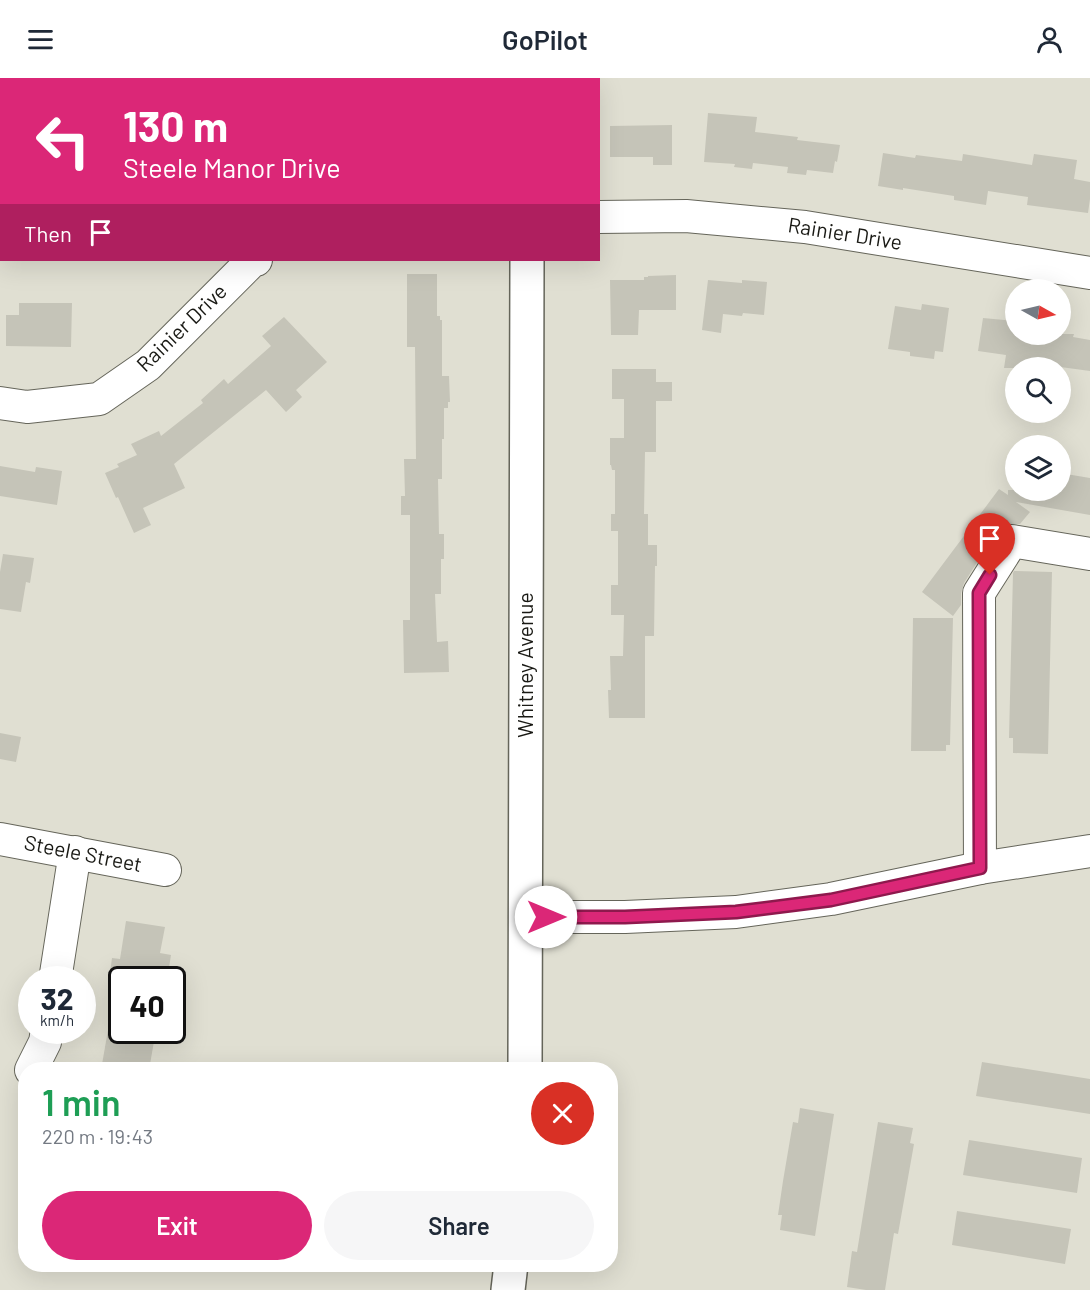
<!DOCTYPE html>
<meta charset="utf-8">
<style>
:root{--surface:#fff;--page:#f6f6f7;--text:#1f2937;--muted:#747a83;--accent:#db2777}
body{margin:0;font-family:Barlow,sans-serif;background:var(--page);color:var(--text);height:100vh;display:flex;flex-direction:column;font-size:22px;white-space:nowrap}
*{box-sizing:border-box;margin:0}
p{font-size:20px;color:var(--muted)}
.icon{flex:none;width:33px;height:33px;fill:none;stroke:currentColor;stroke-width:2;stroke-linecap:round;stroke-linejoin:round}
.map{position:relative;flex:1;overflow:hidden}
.drawer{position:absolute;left:18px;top:984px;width:600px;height:210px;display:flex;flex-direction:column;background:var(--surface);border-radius:24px;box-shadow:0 6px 24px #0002}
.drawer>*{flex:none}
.hud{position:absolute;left:0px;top:0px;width:600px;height:183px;box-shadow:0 6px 24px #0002;background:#db2777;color:#fff;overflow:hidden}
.needle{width:39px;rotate:98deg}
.controls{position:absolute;left:1005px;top:201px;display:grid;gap:12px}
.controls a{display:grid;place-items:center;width:66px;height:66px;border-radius:50%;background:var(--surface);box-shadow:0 6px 24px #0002;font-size:30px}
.speed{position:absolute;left:18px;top:888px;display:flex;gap:12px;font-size:30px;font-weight:700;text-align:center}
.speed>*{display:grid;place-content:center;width:78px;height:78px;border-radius:50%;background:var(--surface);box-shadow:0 6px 24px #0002;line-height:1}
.speed small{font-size:15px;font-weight:400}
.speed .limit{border:3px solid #111;border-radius:9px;background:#fff;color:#111}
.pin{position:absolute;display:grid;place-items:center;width:51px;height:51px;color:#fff;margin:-62px -26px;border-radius:50% 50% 50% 0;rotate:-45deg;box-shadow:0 0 6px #0007}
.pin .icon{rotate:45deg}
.me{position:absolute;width:66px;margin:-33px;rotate:90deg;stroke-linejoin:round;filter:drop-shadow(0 0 4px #0008)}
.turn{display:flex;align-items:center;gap:21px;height:126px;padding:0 24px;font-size:27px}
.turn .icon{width:78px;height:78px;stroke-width:2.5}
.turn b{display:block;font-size:42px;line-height:51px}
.then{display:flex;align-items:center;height:57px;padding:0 24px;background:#0003;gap:12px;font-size:22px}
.round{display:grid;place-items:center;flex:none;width:63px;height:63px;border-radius:32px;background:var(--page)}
.headline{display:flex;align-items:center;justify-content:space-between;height:102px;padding:0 24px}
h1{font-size:36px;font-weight:600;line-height:45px;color:#1e9e55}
.button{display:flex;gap:12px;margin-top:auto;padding:12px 24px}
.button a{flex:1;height:69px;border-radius:36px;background:var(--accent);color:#fff;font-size:24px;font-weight:600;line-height:69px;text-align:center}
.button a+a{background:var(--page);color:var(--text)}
header{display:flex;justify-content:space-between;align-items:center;height:78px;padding:0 24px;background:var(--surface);font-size:27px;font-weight:600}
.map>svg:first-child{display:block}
.building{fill:#c5c4b8}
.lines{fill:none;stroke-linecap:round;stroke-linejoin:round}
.minor-casing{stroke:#65655a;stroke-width:34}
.major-casing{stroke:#65655a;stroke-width:36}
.minor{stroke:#fff;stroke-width:32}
.major{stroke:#fff;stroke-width:33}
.route-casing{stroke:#8e194d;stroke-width:15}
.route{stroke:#db2777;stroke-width:10}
.labels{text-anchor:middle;stroke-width:5;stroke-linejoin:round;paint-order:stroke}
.street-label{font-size:21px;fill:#191914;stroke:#fff}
</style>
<header><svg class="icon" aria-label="menu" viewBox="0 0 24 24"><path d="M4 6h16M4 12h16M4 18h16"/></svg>GoPilot<svg class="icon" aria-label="person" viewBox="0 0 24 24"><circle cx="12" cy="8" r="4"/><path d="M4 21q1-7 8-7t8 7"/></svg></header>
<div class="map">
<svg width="1090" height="1212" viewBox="0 0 1090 1212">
<rect width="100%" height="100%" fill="#e0dfd2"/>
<!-- building -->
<g class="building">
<path d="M 708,35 L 757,39 L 755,54 L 798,59 L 797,62 L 840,67 L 837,84 L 835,83 L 833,95 L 807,92 L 806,97 L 787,95 L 788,89 L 753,85 L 752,91 L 734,89 L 735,86 L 704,84 Z"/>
<path d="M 672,47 L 672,87 L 653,87 L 653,79 L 610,79 L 610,48 Z"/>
<path d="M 883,75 L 915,80 L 916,77 L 962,83 L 963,76 L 1032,87 L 1034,76 L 1077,82 L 1074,101 L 1090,104 L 1090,121 L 1088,135 L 1027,127 L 1028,119 L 988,113 L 986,127 L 954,122 L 954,118 L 903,110 L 903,112 L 878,108 Z"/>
<path d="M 407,196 L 437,196 L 437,238 L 440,238 L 440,242 L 442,242 L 442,298 L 449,298 L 450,324 L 448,324 L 448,330 L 444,330 L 444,361 L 442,361 L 442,401 L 438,401 L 439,456 L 444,456 L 444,481 L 441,481 L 441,516 L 435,516 L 437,564 L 448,563 L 449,594 L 404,595 L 403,542 L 410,542 L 410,437 L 401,437 L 401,418 L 405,418 L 404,381 L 416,381 L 415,269 L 407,269 Z"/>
<path d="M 676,197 L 676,232 L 639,232 L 638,257 L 611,257 L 610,202 L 644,202 L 644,199 L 648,199 L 648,198 Z"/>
<path d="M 708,202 L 742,205 L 742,202 L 767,204 L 764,237 L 743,235 L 742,238 L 723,236 L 721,255 L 702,252 Z"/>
<path d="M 19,225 L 72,225 L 71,269 L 6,268 L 6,237 L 19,237 Z"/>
<path d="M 922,226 L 949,230 L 943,274 L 935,273 L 934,281 L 910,278 L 910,274 L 888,271 L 895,228 L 921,232 Z"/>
<path d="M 284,239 L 327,284 L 296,312 L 302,319 L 286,334 L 266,312 L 174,386 L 185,410 L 143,430 L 151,447 L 134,455 L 118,419 L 116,420 L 105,395 L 119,389 L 117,386 L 137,377 L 131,366 L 159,353 L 161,358 L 203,325 L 201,322 L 224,301 L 228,306 L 271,268 L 262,258 Z"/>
<path d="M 983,240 L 1015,243 L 1013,256 L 1074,256 L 1073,259 L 1090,262 L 1090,293 L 1031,285 L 1030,290 L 1004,290 L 1006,277 L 978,273 Z"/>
<path d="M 612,291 L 656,291 L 656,304 L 672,304 L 672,323 L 656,323 L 656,374 L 645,374 L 644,436 L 648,436 L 648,467 L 657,467 L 657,488 L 655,488 L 654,558 L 645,558 L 645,640 L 609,640 L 608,612 L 611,612 L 610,578 L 623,578 L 624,537 L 611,537 L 611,507 L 618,507 L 618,453 L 611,453 L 611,436 L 615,436 L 615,392 L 612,392 L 611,387 L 610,387 L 610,360 L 624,360 L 624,321 L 612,321 Z"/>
<path d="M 0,388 L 35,394 L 36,389 L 62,393 L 57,427 L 0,418 Z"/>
<path d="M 1060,395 L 1090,400 L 1090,437 L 1016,424 L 1030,434 L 1020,446 L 1005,446 L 997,453 L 964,505 L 961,515 L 961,527 L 953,538 L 922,514 L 999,411 L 1008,417 L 1008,412 L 1060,412 Z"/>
<path d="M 3,476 L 34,480 L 30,505 L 26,504 L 21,534 L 0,531 L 0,494 Z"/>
<path d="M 1014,493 L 1052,494 L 1048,676 L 1013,675 L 1013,660 L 1009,660 L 1013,495 Z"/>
<path d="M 913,540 L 953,540 L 950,667 L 946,667 L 946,673 L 911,673 Z"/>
<path d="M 0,655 L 21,659 L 16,684 L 0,681 Z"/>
<path d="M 126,843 L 165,849 L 160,875 L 171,877 L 167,902 L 109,902 L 112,880 L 120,881 Z"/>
<path d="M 108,952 L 156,952 L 149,992 L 101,992 Z"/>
<path d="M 982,984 L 1090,1001 L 1090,1036 L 976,1018 Z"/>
<path d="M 800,1030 L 834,1036 L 815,1158 L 780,1152 L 782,1137 L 778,1137 L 783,1103 L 793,1044 L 798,1045 Z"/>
<path d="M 878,1044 L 913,1050 L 910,1065 L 914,1066 L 898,1156 L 894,1155 L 885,1212 L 866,1212 L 847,1209 L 852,1173 L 857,1174 Z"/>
<path d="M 969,1062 L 1082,1080 L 1077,1115 L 963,1097 Z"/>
<path d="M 957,1133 L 1071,1151 L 1065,1186 L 952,1167 Z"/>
</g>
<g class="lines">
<defs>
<g id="minor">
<path d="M 120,0 L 122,2"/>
<path d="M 598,139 L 686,138 L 805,149 L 1090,195"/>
<path d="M 0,325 L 27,329 L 99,321 L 148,287 L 252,183 L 256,182"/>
<path d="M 0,761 L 165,792"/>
<path d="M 980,790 L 979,515 L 1012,463 L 1090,476"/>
<path d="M 526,839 L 625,839 L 736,834 L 831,821 L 980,790 L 1090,773"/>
<path d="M 55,902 L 75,774"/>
<path d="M 31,992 L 45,964 L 47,952"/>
</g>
<g id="major">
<path d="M 527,0 L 527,2"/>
<path d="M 525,992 L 527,182"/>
<path d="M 508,1212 L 511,1186"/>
</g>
</defs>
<!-- minor casing -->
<use href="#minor" class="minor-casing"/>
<!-- major casing -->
<use href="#major" class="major-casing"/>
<!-- minor -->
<use href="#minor" class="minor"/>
<!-- major -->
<use href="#major" class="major"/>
</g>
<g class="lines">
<defs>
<path id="route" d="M 546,839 L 625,839 L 736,834 L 831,822 L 980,790 L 979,515 L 990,497"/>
</defs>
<!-- route casing -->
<use href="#route" class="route-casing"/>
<!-- route -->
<use href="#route" class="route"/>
</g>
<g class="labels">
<!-- street labels -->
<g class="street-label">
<text transform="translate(845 156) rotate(9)" y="7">Rainier Drive</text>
<text transform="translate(182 250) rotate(-44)" y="7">Rainier Drive</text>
<text transform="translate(526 587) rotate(-90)" y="7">Whitney Avenue</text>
<text transform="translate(83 776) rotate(11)" y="7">Steele Street</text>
</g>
</g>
</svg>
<div class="controls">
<a><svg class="needle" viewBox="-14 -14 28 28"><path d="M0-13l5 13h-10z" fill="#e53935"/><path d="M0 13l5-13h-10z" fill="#747a83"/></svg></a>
<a><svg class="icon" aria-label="search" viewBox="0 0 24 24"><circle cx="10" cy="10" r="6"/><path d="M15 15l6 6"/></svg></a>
<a><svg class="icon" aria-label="layers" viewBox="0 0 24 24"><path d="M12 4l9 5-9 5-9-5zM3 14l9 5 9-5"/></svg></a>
</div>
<div class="speed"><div>32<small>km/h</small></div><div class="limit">40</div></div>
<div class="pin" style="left:990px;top:497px;background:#d93025"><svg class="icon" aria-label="arrive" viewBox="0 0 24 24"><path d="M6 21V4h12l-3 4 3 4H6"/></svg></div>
<svg class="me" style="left:546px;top:839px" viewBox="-20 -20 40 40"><circle r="19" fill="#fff"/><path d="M0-13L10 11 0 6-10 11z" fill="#db2777"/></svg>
<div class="hud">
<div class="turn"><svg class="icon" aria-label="left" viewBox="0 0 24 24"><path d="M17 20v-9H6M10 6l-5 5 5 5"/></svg><div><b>130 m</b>Steele Manor Drive</div></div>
<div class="then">Then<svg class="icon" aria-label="arrive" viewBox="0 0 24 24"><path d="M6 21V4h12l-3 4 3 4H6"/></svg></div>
</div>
<section class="drawer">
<div class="headline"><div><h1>1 min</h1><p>220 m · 19:43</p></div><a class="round" style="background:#d93025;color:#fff"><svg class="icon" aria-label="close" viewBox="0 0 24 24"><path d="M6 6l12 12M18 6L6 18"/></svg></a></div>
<div class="button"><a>Exit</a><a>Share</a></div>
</section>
</div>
